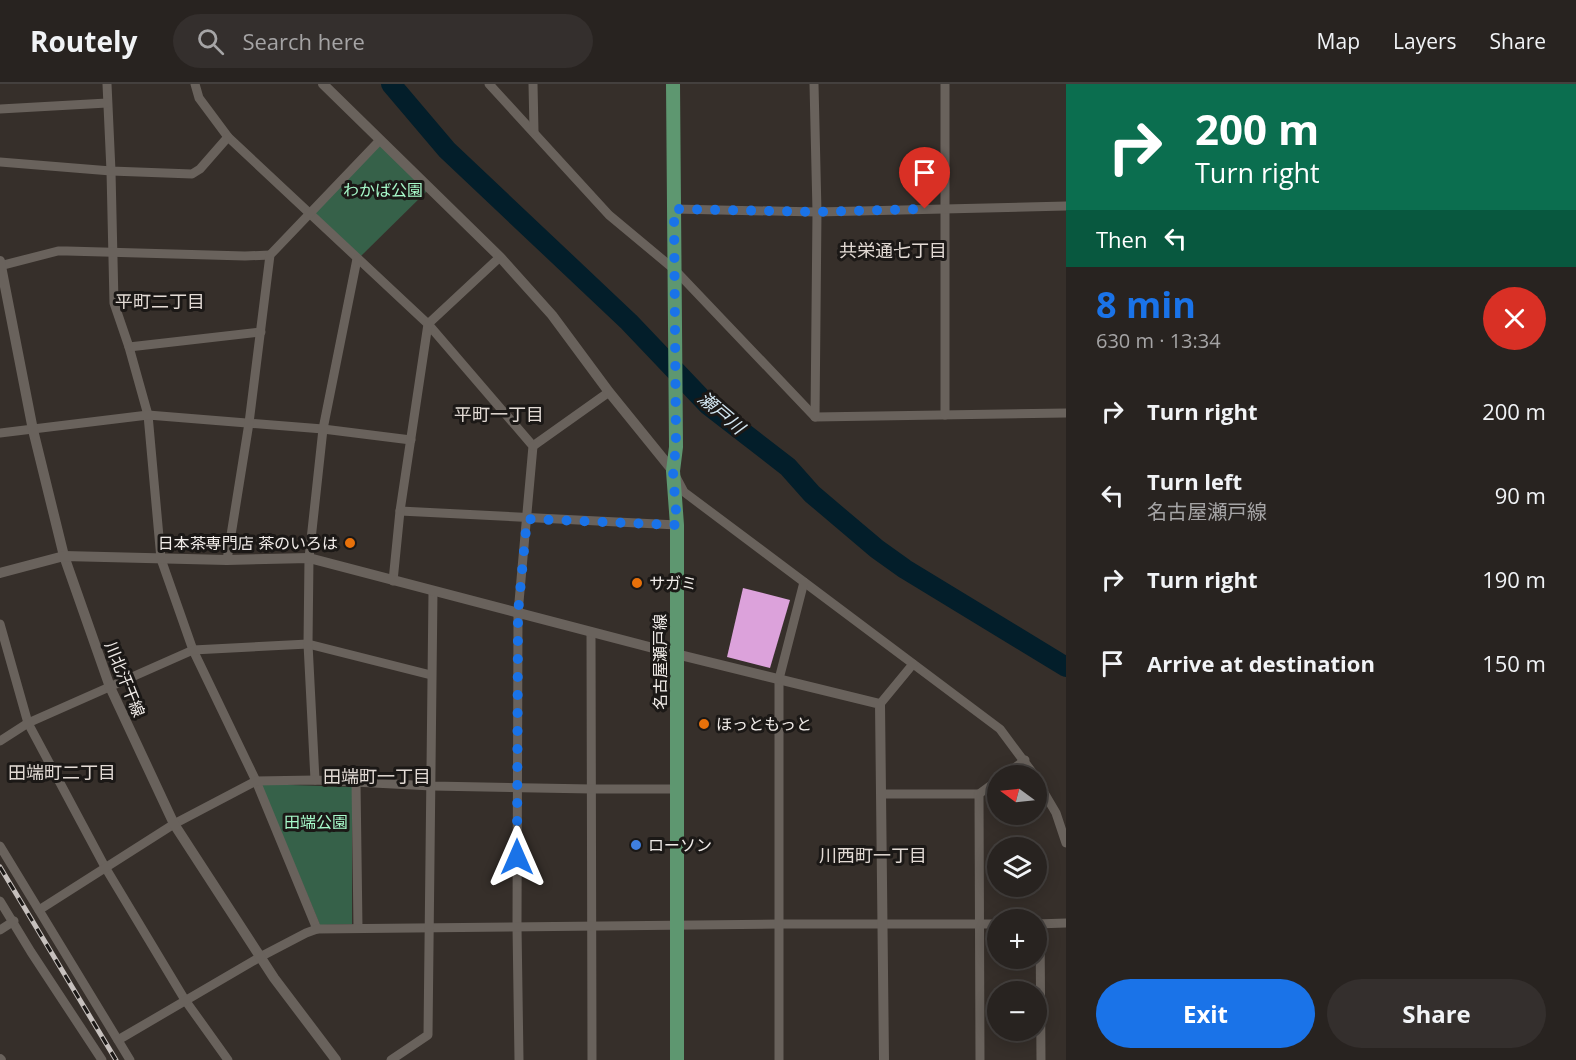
<!DOCTYPE html>
<meta charset="utf-8">
<style>
:root{--surface:#282320;--page:#342f2d;--text:#f1f3f6;--muted:#a5a4a5;--line:#44403e;--accent:#1a73e8}
body{margin:0;font-family:"Open Sans","Noto Sans JP",sans-serif;background:var(--page);color:var(--text);height:100vh;display:flex;flex-direction:column;font-size:22px;white-space:nowrap}
*{box-sizing:border-box;margin:0}
p{font-size:20px;color:var(--muted)}
.icon{flex:none;width:33px;height:33px;fill:none;stroke:currentColor;stroke-width:2;stroke-linecap:round;stroke-linejoin:round}
.map{position:relative;flex:1;overflow:hidden}
.details{display:flex;flex-direction:column;background:var(--surface);width:510px}
.details>*{flex:none}
.hud{background:#0b6e4f;color:#fff;overflow:hidden}
.needle{width:39px;rotate:285deg}
.controls{position:absolute;left:987px;top:681px;display:grid;gap:12px}
.controls a{display:grid;place-items:center;width:60px;height:60px;border-radius:50%;background:var(--surface);box-shadow:0 3px 15px #0003,0 0 0 2px var(--line);font-size:30px}
.pin{position:absolute;display:grid;place-items:center;width:51px;height:51px;color:#fff;margin:-62px -26px;border-radius:50% 50% 50% 0;rotate:-45deg;box-shadow:0 0 6px #0007}
.pin .icon{rotate:45deg}
.me{position:absolute;width:66px;margin:-33px;rotate:0deg;stroke-linejoin:round;filter:drop-shadow(0 0 4px #0008)}
.turn{display:flex;align-items:center;gap:21px;height:126px;padding:0 30px;font-size:27px}
.turn .icon{width:78px;height:78px;stroke-width:2.5}
.turn b{display:block;font-size:42px;line-height:51px}
.then{display:flex;align-items:center;height:57px;padding:0 30px;background:#0003;gap:12px;font-size:22px}
.round{display:grid;place-items:center;flex:none;width:63px;height:63px;border-radius:32px;background:var(--page)}
.head{display:flex;align-items:center;justify-content:space-between;height:102px;padding:0 30px}
h1{font-size:36px;font-weight:700;line-height:45px;color:var(--accent)}
.cta{display:flex;gap:12px;margin-top:auto;padding:12px 30px}
.cta a{flex:1;height:69px;border-radius:36px;background:var(--accent);color:#fff;font-size:24px;font-weight:700;line-height:69px;text-align:center}
.cta a+a{background:var(--page);color:var(--text)}
ul{padding:0;list-style:none}
li{display:flex;align-items:center;gap:18px;height:84px;padding:0 30px}
li div{flex:1}
li b{display:block;font-size:22px}
li em{font-style:normal}
header{display:flex;align-items:center;gap:36px;box-sizing:border-box;height:84px;padding:0 30px;background:var(--surface);border-bottom:2px solid var(--line)}
header strong{font-size:28px}
nav{display:flex;gap:33px;margin-inline-start:auto;font-size:21px}
.search{width:420px;height:54px;background:var(--page);display:flex;align-items:center;gap:15px;box-sizing:border-box;padding:0 21px;border-radius:33px;color:var(--muted);font-size:22px}
main{display:flex;flex:1;min-height:0}
.map>svg:first-child{display:block}
.green{fill:#366149}
.lines{fill:none;stroke-linecap:round;stroke-linejoin:round}
.river{stroke:#031e2a;stroke-width:20}
.building{fill:#dca2db}
.minor{stroke:#69625c;stroke-width:9}
.tertiary{stroke:#69625c;stroke-width:10}
.primary{stroke:#5e9770;stroke-width:14}
.rail-casing{stroke:#c6c0bd;stroke-width:5}
.rail{stroke:#1b1816;stroke-width:3;stroke-dasharray:9;stroke-linecap:butt}
.route{stroke:#1a73e8;stroke-width:10;stroke-dasharray:0 18}
.food-dot{fill:#e8710a;stroke:#1b1816;stroke-width:2}
.shop-dot{fill:#3f7fe0;stroke:#1b1816;stroke-width:2}
.labels{text-anchor:middle;stroke-width:6;stroke-linejoin:round;paint-order:stroke}
.park-label{font-size:16px;fill:#a7faca;stroke:#1b1816}
.poi-label{font-size:16px;fill:#f1ece9;stroke:#1b1816;text-anchor:start}
.street-label{font-size:16px;fill:#f1ece9;stroke:#1b1816}
.neighbourhood-label{font-size:18px;fill:#e2dad4;stroke:#1b1816}
.water-label{font-size:18px;font-style:italic;fill:#d3e7f2;stroke:#1b1816}
</style>
<header>
<strong>Routely</strong>
<div class="search"><svg class="icon" aria-label="search" viewBox="0 0 24 24"><circle cx="10" cy="10" r="6"/><path d="M15 15l6 6"/></svg>Search here</div>
<nav><a>Map</a><a>Layers</a><a>Share</a></nav>
</header>
<main>
<div class="map">
<svg width="1066" height="976" viewBox="0 0 1066 976">
<rect width="100%" height="100%" fill="#362f2a"/>
<!-- green -->
<g class="green">
<path d="M 380,61 L 429,105 L 361,172 L 315,129 Z"/>
<path d="M 261,700 L 352,703 L 352,840 L 320,841 Z"/>
</g>
<g class="lines">
<!-- river -->
<path class="river" d="M 391,0 L 447,66 L 629,238 L 708,321 L 788,383 L 812,410 L 877,465 L 905,485 L 1066,583"/>
</g>
<!-- building -->
<path class="building" d="M 743,504 L 790,516 L 770,584 L 727,573 Z"/>
<g class="lines">
<!-- minor -->
<g class="minor">
<path d="M 107,0 L 111,87 L 114,219 L 129,263 L 148,331 L 161,475 L 193,566 L 256,697 L 317,845"/>
<path d="M 195,0 L 199,14 L 228,53 L 428,240 L 533,362 L 518,529 L 517,842 L 519,976"/>
<path d="M 489,0 L 609,131 L 675,186 L 815,333 L 1066,329"/>
<path d="M 533,0 L 534,47"/>
<path d="M 814,0 L 817,128 L 815,333"/>
<path d="M 945,0 L 945,331"/>
<path d="M 0,25 L 107,19"/>
<path d="M 0,78 L 111,87 L 192,90 L 200,85 L 228,53"/>
<path d="M 674,125 L 817,128 L 1066,122"/>
<path d="M 0,182 L 58,167 L 67,167 L 245,172 L 270,171"/>
<path d="M 129,263 L 261,248"/>
<path d="M 0,349 L 148,331 L 323,345 L 411,356"/>
<path d="M 533,362 L 609,308"/>
<path d="M 675,391 L 684,408 L 1000,645 L 1035,692"/>
<path d="M 400,427 L 677,441"/>
<path d="M 227,476 L 249,339 L 270,171 L 380,56"/>
<path d="M 393,497 L 400,427 L 428,240 L 500,173"/>
<path d="M 0,540 L 28,639 L 105,783 L 185,916 L 228,976"/>
<path d="M 591,548 L 592,976"/>
<path d="M 880,620 L 913,580"/>
<path d="M 0,657 L 28,639 L 193,566 L 308,560 L 431,591"/>
<path d="M 1004,692 L 1025,676"/>
<path d="M 1036,695 L 1056,729 L 1066,759"/>
<path d="M 315,696 L 308,560 L 309,474 L 323,345 L 357,175"/>
<path d="M 356,698 L 358,844"/>
<path d="M 883,710 L 979,710 L 998,696"/>
<path d="M 979,710 L 980,976"/>
<path d="M 0,762 L 130,976"/>
<path d="M 0,817 L 31,868 L 102,976"/>
<path d="M 39,826 L 174,740 L 256,697 L 315,696 L 432,702 L 592,705 L 677,705"/>
<path d="M 1036,840 L 1066,839"/>
<path d="M 1040,840 L 1041,976"/>
<path d="M 0,846 L 14,837"/>
<path d="M 118,956 L 260,873 L 306,849 L 317,845 L 779,840 L 998,840"/>
<path d="M 391,976 L 428,951 L 433,507"/>
<path d="M 779,976 L 779,595 L 804,498"/>
</g>
<!-- tertiary -->
<g class="tertiary">
<path d="M 323,0 L 500,173 L 552,231 L 609,308 L 673,387"/>
<path d="M 0,177 L 33,346 L 64,472 L 110,603 L 174,740 L 274,894 L 336,976"/>
<path d="M 0,489 L 64,472 L 227,476 L 309,474 L 676,570 L 880,620 L 884,976"/>
<path d="M 0,975 L 1,976"/>
</g>
<!-- primary -->
<path class="primary" d="M 673,0 L 676,363 L 673,387 L 677,441 L 677,976"/>
<defs>
<path id="rail" d="M 0,783 L 116,976"/>
</defs>
<!-- rail casing -->
<use href="#rail" class="rail-casing"/>
<!-- rail -->
<use href="#rail" class="rail"/>
</g>
<g class="lines">
<!-- route -->
<path class="route" d="M 517,773 L 518,529 L 527,435 L 677,441 L 673,387 L 676,363 L 674,125 L 817,128 L 925,125"/>
</g>
<!-- markers -->
<g class="food-dot">
<circle cx="350" cy="459" r="6"/>
<circle cx="637" cy="499" r="6"/>
<circle cx="704" cy="640" r="6"/>
</g>
<circle class="shop-dot" cx="636" cy="761" r="6"/>
<g class="labels">
<!-- park labels -->
<g class="park-label">
<text x="383" y="112">わかば公園</text>
<text x="316" y="744">田端公園</text>
</g>
<!-- poi labels -->
<g class="poi-label">
<text x="338" y="465" text-anchor="end">日本茶専門店 茶のいろは</text>
<text x="649" y="505">サガミ</text>
<text x="716" y="646">ほっともっと</text>
<text x="648" y="767">ローソン</text>
</g>
<!-- street labels -->
<g class="street-label">
<text transform="translate(660 578) rotate(-90)" y="6">名古屋瀬戸線</text>
<text transform="translate(125 595) rotate(68)" y="6">川北汗干線</text>
</g>
<!-- neighbourhood labels -->
<g class="neighbourhood-label">
<text x="893" y="173">共栄通七丁目</text>
<text x="160" y="224">平町二丁目</text>
<text x="499" y="337">平町一丁目</text>
<text x="62" y="695">田端町二丁目</text>
<text x="377" y="699">田端町一丁目</text>
<text x="873" y="778">川西町一丁目</text>
</g>
<!-- water labels -->
<g class="water-label">
<text transform="translate(721 329) rotate(40)" y="6">瀬戸川</text>
</g>
</g>
</svg>
<div class="controls">
<a><svg class="needle" viewBox="-14 -14 28 28"><path d="M0-13l5 13h-10z" fill="#e53935"/><path d="M0 13l5-13h-10z" fill="#a5a4a5"/></svg></a>
<a><svg class="icon" aria-label="layers" viewBox="0 0 24 24"><path d="M12 4l9 5-9 5-9-5zM3 14l9 5 9-5"/></svg></a>
<a>+</a>
<a>−</a>
</div>
<div class="pin" style="left:925px;top:125px;background:#d93025"><svg class="icon" aria-label="arrive" viewBox="0 0 24 24"><path d="M6 21V4h12l-3 4 3 4H6"/></svg></div>
<svg class="me" style="left:517px;top:773px" viewBox="-20 -20 40 40"><path d="M0-17L14 15 0 8-14 15z" fill="#1a73e8" stroke="#fff" stroke-width="4"/></svg>
</div>
<section class="details">
<div class="hud">
<div class="turn"><svg class="icon" aria-label="right" viewBox="0 0 24 24"><path d="M7 20v-9h11M14 6l5 5-5 5"/></svg><div><b>200 m</b>Turn right</div></div>
<div class="then">Then<svg class="icon" aria-label="left" viewBox="0 0 24 24"><path d="M17 20v-9H6M10 6l-5 5 5 5"/></svg></div>
</div>
<div class="head"><div><h1>8 min</h1><p>630 m · 13:34</p></div><a class="round" style="background:#d93025;color:#fff"><svg class="icon" aria-label="close" viewBox="0 0 24 24"><path d="M6 6l12 12M18 6L6 18"/></svg></a></div>
<ul>
<li><svg class="icon" aria-label="right" viewBox="0 0 24 24"><path d="M7 20v-9h11M14 6l5 5-5 5"/></svg><div><b>Turn right</b></div><em>200 m</em></li>
<li><svg class="icon" aria-label="left" viewBox="0 0 24 24"><path d="M17 20v-9H6M10 6l-5 5 5 5"/></svg><div><b>Turn left</b><p>名古屋瀬戸線</p></div><em>90 m</em></li>
<li><svg class="icon" aria-label="right" viewBox="0 0 24 24"><path d="M7 20v-9h11M14 6l5 5-5 5"/></svg><div><b>Turn right</b></div><em>190 m</em></li>
<li><svg class="icon" aria-label="arrive" viewBox="0 0 24 24"><path d="M6 21V4h12l-3 4 3 4H6"/></svg><div><b>Arrive at destination</b></div><em>150 m</em></li>
</ul>
<div class="cta"><a>Exit</a><a>Share</a></div>
</section>
</main>
